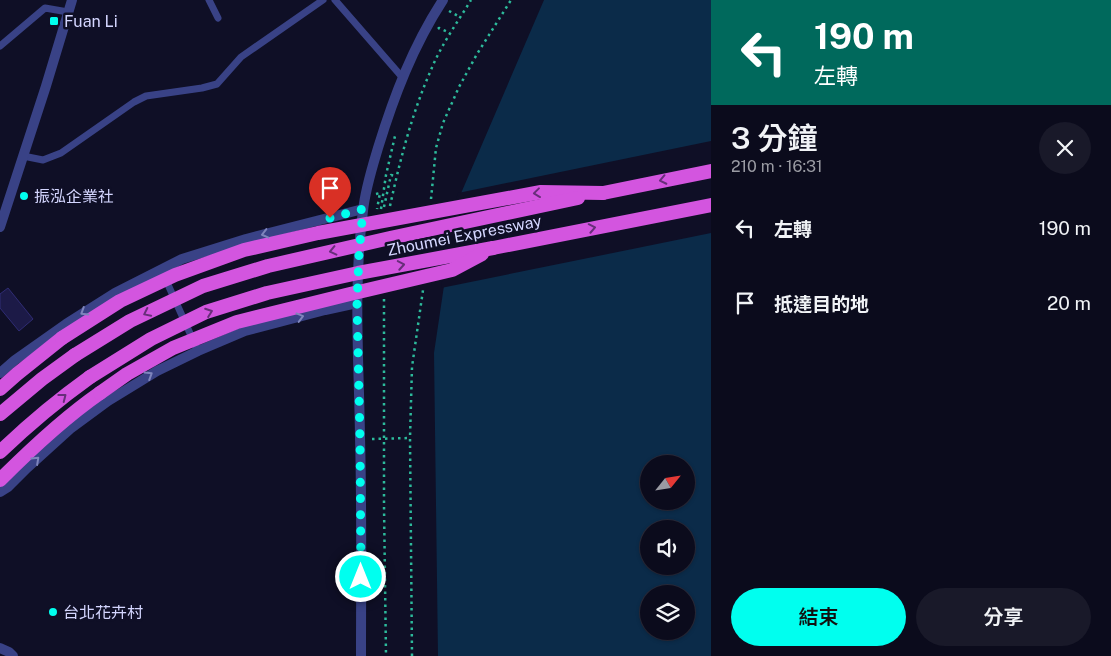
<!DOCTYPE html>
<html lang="zh-TW">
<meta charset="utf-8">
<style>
:root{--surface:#0b0b1c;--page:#191929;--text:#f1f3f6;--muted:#9a9ba3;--line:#2b2b3b;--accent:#00ffef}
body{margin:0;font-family:"Public Sans","Noto Sans TC",sans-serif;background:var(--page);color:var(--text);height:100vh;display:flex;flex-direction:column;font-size:19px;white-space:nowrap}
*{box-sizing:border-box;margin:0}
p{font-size:16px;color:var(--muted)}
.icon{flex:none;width:28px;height:28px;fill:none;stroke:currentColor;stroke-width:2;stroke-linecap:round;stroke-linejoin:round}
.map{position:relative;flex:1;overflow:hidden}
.side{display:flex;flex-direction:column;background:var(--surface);width:400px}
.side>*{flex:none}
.top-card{background:#00695c;color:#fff;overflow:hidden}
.needle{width:32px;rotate:60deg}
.controls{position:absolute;left:640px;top:455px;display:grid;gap:10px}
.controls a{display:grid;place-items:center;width:55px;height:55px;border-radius:50%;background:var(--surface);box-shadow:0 1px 4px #0004,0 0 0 1px var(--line);font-size:25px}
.pin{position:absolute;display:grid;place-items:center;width:42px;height:42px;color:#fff;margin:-51px -21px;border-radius:50% 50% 50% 0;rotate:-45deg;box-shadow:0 0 5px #0007}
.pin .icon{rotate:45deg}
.me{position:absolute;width:55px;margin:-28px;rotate:0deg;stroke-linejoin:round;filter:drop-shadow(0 0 4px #0008)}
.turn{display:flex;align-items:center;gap:18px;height:105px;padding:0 20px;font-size:22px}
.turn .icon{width:65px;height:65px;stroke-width:2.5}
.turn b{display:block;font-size:35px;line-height:42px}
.round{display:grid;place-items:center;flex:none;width:52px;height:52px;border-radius:26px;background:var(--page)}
.overview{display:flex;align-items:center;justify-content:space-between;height:85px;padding:0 20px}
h1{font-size:30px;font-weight:600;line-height:38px}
.cta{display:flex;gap:10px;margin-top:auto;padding:10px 20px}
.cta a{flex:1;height:58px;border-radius:30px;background:var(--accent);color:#111;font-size:20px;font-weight:600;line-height:58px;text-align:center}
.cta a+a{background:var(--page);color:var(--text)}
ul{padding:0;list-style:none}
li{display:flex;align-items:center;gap:15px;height:75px;padding:0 20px}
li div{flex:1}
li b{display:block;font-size:19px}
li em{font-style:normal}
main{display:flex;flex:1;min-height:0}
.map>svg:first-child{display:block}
.water{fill:#0b2b49;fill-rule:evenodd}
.pier{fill:#0f0f26}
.building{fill:#1c1a47;stroke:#2f2c74}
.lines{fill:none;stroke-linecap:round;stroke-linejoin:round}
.path{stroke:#2dba9b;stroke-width:2.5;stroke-dasharray:2.5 4;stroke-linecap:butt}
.service{stroke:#394286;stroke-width:7}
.minor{stroke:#394286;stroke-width:10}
.tertiary{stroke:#394286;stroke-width:10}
.trunk{stroke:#d355df;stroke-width:14}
.trunk-bridge{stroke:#d355df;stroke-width:14}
.oneway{stroke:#672e79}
.oneway2{stroke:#7f85bc}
.route{stroke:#00ffef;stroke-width:9;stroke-dasharray:0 16.2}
.poi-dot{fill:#00ffef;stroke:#0f0f26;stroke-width:2}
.labels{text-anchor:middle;stroke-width:5;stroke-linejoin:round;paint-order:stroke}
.poi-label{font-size:16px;fill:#d4d6ff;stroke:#0f0f26;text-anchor:start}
.street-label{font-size:16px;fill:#d4d6ff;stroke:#0f0f26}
</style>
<main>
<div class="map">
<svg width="711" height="656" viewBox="0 0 711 656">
<rect width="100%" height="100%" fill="#0f0f26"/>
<!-- water -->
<path class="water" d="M 544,0 L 711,0 L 711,656 L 438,656 L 434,353 L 456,205 ZM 649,464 L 686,464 L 686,501 L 649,501 ZM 649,529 L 686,529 L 686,566 L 649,566 ZM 649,594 L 686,594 L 686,631 L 649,631 Z"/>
<!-- pier -->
<path class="pier" d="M 711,141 L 711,233 L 441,288 L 454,205 L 458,193 Z"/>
<!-- building -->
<path class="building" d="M 8,288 L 33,319 L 19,331 L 0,308 L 0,294 Z"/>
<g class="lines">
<!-- path -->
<g class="path">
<path d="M 449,11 L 460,17"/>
<path d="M 438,29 L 439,28 L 450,33"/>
<path d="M 376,194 L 380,193 L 377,209"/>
<path d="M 431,199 L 436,148 L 443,123 L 459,87 L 477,54 L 511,0"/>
<path d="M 390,206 C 400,160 412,113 431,70 C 441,45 457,23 471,0"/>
<path d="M 384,207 L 391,175 L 396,176"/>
<path d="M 381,209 L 386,175 L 395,136"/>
<path d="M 384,299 L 384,505 L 386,656"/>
<path d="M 372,439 L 410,438"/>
<path d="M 412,656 L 410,438 L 412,367 L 423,290"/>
</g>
<!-- service -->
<g class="service">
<path d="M 209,0 L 218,18"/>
<path d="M 335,0 L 402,77"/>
<path d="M 0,46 L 45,8 L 68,12"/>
<path d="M 23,156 L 43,160 L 61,153 L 134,102 L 146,96 L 202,88 L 217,84 L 241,57 L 323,0"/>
<path d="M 165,278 L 198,351"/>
</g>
<!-- minor -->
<g class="minor">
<path d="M 0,373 L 15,360 L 66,324 L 115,293 L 182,259 L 246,239 L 363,209"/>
<path d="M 0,492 L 8,487 L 27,468 L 70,429 L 108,401 L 157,371 L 198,351 L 245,331 L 325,310 L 357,303"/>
<path d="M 0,648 L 9,652 L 13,656"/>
<path d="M 361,656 C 361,583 362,510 360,437 C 359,362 353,286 363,211 C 365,190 372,168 378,148 C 394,96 413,46 443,0"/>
</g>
<!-- tertiary -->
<path class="tertiary" d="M 0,227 L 46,86 L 72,0"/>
<!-- trunk -->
<g class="trunk">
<path d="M 603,193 L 711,171"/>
<path d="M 493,248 L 711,205"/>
<path d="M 0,389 L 17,374 L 62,338"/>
<path d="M 0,414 L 42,379 L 75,355"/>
<path d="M 0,452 C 28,425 58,400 90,377"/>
<path d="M 0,480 C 31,449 64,418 100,393"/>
</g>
<!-- trunk-bridge -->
<g class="trunk-bridge">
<path d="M 62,338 L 120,301 L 175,275 L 244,250 L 318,233 L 541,192 L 603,193"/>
<path d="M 75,355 L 130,321 L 203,286 L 268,266 L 390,238 L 578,198"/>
<path d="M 90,377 L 151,339 L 206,312 L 267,293 L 358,273 L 493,248"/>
<path d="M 100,393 L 127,374 L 173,348 L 237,322 L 350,294 L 452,270 L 482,254"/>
</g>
</g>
<!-- one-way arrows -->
<defs><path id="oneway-chevron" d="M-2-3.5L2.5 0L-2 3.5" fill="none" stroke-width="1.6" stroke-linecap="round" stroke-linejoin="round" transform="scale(1.25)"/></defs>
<g class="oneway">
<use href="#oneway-chevron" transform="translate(663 180) rotate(168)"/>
<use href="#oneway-chevron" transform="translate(537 193) rotate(173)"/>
<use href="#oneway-chevron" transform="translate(592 228) rotate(-11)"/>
<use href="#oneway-chevron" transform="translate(333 251) rotate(167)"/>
<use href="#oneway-chevron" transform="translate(401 265) rotate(-10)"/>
<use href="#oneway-chevron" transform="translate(209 312) rotate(-20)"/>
<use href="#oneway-chevron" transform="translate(147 313) rotate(154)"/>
<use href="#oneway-chevron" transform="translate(63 397) rotate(-38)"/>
</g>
<g class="oneway2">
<use href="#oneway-chevron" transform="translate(265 234) rotate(166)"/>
<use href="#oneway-chevron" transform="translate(84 312) rotate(148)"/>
<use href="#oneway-chevron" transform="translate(300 317) rotate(-15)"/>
<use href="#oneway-chevron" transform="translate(149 375) rotate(-32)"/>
<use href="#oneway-chevron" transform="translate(36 460) rotate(-43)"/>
</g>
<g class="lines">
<!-- route -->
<path class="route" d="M 330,218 L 363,209 L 359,255 L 357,303 L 360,439 L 361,577"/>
</g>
<!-- markers -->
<g class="poi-dot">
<rect x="49" y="16" width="10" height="10" rx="2.5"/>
<circle cx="24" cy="196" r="5"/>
<circle cx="53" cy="612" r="5"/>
</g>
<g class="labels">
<!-- poi labels -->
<g class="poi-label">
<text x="64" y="27">Fuan Li</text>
<text x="34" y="202">振泓企業社</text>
<text x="63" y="618">台北花卉村</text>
</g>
<!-- street labels -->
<g class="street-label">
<text transform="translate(464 235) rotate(-11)" y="6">Zhoumei Expressway</text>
</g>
</g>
</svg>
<div class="controls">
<a><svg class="needle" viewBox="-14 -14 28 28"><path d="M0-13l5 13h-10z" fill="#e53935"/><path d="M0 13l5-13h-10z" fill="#9a9ba3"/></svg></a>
<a><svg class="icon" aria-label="sound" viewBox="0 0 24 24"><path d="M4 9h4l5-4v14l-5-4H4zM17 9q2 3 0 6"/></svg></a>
<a><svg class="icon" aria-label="layers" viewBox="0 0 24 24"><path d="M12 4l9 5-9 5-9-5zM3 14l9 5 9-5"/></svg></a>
</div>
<div class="pin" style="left:330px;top:218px;background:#d93025"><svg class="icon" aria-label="arrive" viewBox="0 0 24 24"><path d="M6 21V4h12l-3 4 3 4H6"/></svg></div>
<svg class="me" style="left:361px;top:577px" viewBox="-20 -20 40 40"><circle r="17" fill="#00ffef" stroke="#fff" stroke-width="3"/><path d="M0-11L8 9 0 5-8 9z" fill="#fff"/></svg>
</div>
<section class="side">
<div class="top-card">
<div class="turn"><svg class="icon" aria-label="left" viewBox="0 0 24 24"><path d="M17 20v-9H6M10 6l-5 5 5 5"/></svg><div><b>190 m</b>左轉</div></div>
</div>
<div class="overview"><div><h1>3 分鐘</h1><p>210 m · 16:31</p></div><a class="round"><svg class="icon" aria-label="close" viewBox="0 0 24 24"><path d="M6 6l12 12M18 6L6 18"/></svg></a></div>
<ul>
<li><svg class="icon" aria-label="left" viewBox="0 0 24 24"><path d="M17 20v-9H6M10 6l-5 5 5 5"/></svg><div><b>左轉</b></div><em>190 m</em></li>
<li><svg class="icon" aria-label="arrive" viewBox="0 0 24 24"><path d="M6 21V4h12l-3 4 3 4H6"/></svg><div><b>抵達目的地</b></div><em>20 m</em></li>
</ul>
<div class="cta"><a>結束</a><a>分享</a></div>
</section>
</main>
